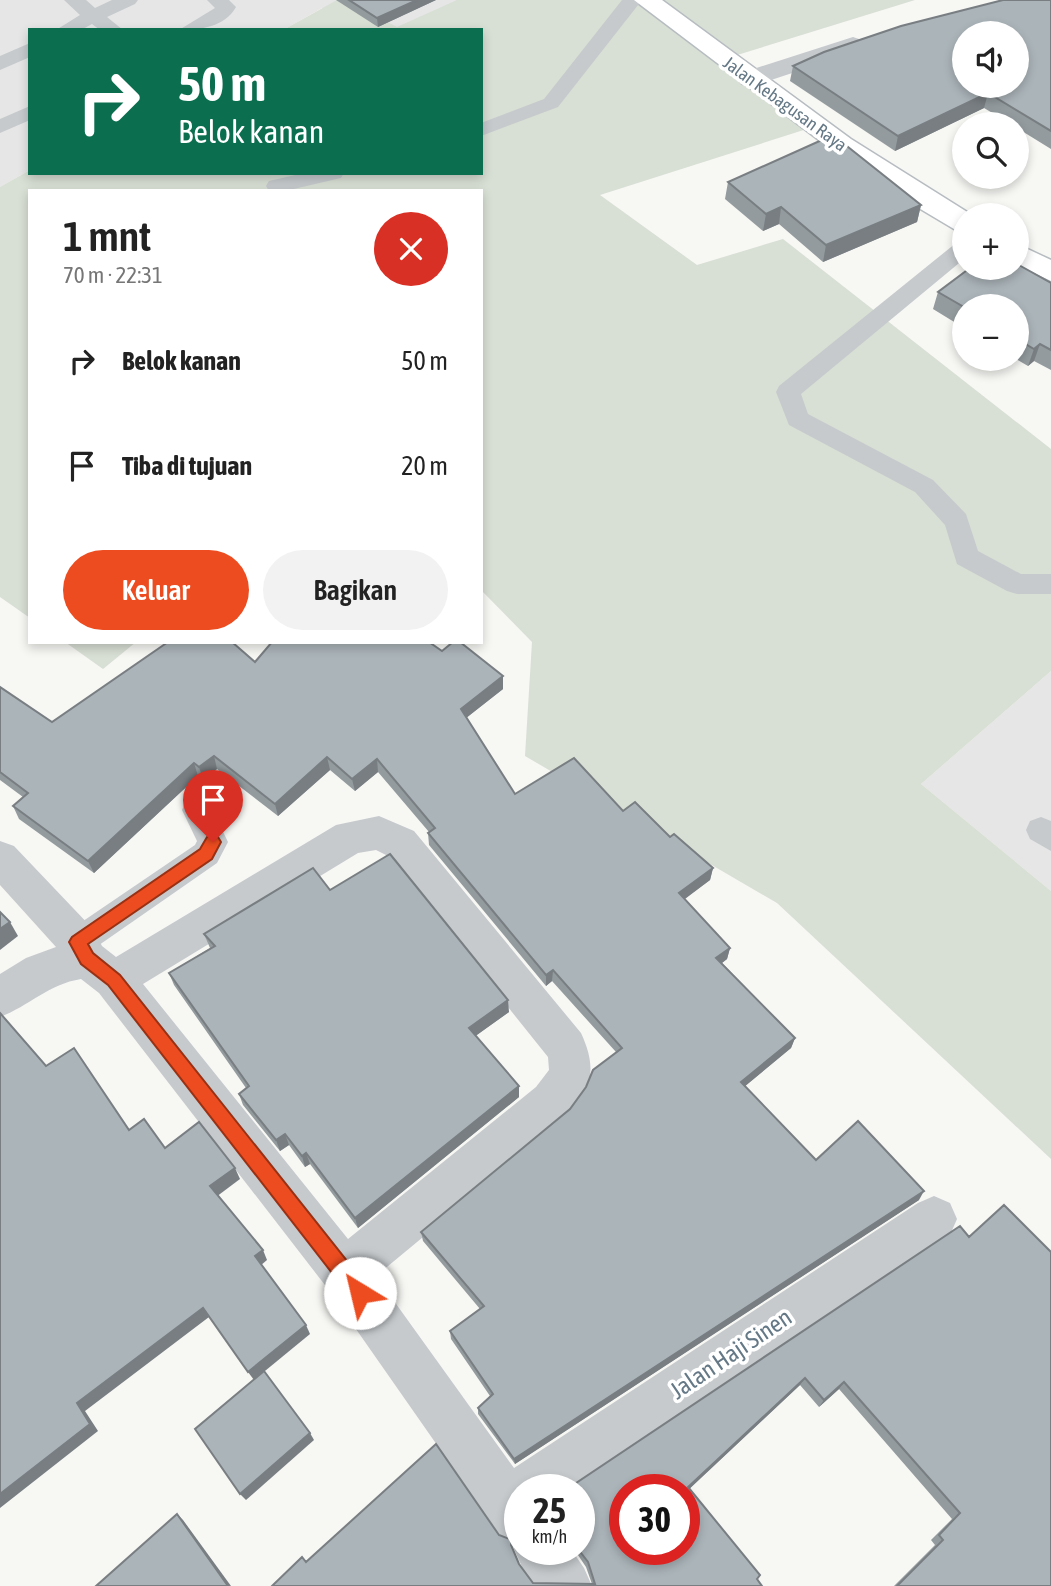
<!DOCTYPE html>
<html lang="id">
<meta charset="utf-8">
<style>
:root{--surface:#fff;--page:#f2f2f2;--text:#222;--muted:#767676;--accent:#ec4c1f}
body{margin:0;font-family:"Asap Condensed",sans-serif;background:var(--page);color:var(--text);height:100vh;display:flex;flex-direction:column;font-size:26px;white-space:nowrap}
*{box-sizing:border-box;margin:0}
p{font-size:23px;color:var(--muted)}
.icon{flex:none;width:38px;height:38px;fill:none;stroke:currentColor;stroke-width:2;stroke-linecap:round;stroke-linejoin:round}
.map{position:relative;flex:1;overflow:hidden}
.drawer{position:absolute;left:28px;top:189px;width:455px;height:455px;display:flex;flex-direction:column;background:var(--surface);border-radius:0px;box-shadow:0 4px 10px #0003}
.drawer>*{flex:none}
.hud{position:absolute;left:28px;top:28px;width:455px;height:147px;border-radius:0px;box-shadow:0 4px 10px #0003;background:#0b6e4f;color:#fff;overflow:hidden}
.controls{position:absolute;left:952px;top:21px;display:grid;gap:14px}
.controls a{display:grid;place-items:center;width:77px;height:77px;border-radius:50%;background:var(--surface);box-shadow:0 4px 10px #0003;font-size:35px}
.speed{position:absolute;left:504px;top:1474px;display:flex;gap:14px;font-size:35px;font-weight:700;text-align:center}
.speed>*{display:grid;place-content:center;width:91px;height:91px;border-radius:50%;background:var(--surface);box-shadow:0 4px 10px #0003;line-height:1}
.speed small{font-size:18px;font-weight:400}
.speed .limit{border:10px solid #d22;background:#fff;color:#111}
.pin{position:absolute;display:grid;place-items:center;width:60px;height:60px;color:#fff;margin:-72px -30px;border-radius:50% 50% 50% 0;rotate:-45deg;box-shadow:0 0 7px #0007}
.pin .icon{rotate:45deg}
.me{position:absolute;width:77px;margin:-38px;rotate:324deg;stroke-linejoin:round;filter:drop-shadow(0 0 5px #0008)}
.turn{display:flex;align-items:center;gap:24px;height:147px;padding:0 35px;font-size:32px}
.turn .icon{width:91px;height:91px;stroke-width:2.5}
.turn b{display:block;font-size:49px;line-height:60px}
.round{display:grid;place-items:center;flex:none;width:74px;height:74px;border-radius:37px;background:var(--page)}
.overview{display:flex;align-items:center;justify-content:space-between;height:119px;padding:0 35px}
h1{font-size:42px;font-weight:600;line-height:52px}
.cta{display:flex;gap:14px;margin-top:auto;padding:14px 35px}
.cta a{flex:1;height:80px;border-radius:42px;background:var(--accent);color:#fff;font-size:28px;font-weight:600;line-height:80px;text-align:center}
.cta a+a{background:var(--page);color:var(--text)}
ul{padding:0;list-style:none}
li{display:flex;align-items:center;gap:21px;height:105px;padding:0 35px}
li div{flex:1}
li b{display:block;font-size:26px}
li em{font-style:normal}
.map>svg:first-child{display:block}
.built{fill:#e5e6e5}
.green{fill:#d8dfd4}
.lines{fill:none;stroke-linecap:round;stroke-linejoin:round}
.secondary-casing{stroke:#b6bcc0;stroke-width:3}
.lane{fill:#c6cacd;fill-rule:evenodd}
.street{fill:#c6cacd;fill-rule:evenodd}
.secondary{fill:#fff;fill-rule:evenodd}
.wall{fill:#939b9f}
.shaded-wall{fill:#787e82}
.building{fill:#abb4b9;stroke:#787e82;stroke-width:2;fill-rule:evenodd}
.route{fill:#ec4c1f;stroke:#993114;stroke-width:2}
.labels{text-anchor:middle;stroke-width:7;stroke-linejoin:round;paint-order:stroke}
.far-street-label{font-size:18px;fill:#647886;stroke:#fff}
.near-street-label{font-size:24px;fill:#647886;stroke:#fff}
</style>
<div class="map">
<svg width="1051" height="1586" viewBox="0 0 1051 1586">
<rect width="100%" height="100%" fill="#f7f7f4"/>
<!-- built -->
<g class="built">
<path d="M 0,0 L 481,0 L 418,30 L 356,30 L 322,8 L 283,30 L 30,30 L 30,170 L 0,187 Z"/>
<path d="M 1051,671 L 1051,891 L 921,784 Z"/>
</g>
<!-- green -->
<g class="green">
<path d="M 337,0 L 345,0 L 397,27 L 457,0 L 915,0 L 721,60 L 813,127 L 600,195 L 697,265 L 783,239 L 1051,449 L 1051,671 L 921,784 L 1051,891 L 1051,1159 L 777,903 L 525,756 L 532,642 L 481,590 L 481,191 L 30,191 L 30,618 L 0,597 L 0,187 L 30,170 L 30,173 L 481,173 L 481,30 L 283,30 Z"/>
<path d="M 65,642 L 136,642 L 103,669 Z"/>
</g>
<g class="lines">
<defs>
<g id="secondary">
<path d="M 634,0 L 662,0 L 851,139 L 972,215 L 964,215 L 964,232 L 954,229 L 912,204 L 832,150 Z"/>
<path d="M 1017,244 L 1051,260 L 1051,281 L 1017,265 Z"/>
</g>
</defs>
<!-- secondary casing -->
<use href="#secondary" class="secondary-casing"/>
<!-- lane -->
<g class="lane">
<path d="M 64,0 L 86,0 L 95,8 L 112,0 L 138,0 L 135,4 L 107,17 L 123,30 L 100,30 L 92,24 L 81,30 L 56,30 L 80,15 Z"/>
<path d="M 207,0 L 229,0 L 236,7 C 225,27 200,30 179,30 L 215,8 Z"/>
<path d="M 622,0 L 642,0 L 558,107 L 481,136 L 481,123 L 544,99 Z"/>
<path d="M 30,43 L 30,57 L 0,70 L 0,56 Z"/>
<path d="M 30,106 L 30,120 L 0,133 L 0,119 Z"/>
<path d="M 304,173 L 344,173 L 341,178 L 285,191 L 269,191 L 266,186 L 269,181 Z"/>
<path d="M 964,241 L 964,259 L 801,394 L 808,414 L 933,480 L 966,514 L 978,551 L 1021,574 L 1051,574 L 1051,594 L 1017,594 L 1007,591 L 957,564 L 945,525 L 915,492 L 789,425 L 776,392 L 779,386 L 956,243 Z"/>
<path d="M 197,797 L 208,801 L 228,842 L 217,863 L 89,952 L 78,956 L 67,952 L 62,942 L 67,932 L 195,845 L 197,841 L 182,810 L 186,801 Z"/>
<path d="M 1041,817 L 1051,821 L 1051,851 L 1030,839 L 1026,830 L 1030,821 Z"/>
</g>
<!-- street -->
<g class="street">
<path d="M 853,37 L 862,40 L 866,45 L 862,50 L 750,87 L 741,85 L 737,79 L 741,73 Z"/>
<path d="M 379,816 L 414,831 L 581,1033 C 597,1068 593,1087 568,1117 L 376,1276 L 514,1468 L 918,1203 L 934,1196 L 950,1203 L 957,1219 L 950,1235 L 571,1489 L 520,1489 L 520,1549 L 571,1549 L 584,1568 L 592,1586 L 535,1586 L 522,1567 L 514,1549 L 516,1544 L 502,1538 L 328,1289 L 99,993 L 81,979 C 49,984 29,1006 0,1017 L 0,974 L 26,958 L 56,947 L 0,885 L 0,841 L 14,846 L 93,929 L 102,946 L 116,957 L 336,825 ZM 376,850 L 386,855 L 548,1057 L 549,1070 L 536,1087 L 348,1239 L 143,984 L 358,853 Z"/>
</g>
<!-- secondary -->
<use href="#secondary" class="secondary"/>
</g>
<!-- wall -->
<g class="wall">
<path d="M 336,0 L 436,0 L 378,27 Z"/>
<path d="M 1051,0 L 1051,149 L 1017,128 L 1017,124 L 1011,124 L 984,108 L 895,151 L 790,81 L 793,66 Z"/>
<path d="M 728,182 L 921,205 L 917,222 L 823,262 L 779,224 L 763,231 L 725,199 Z"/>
<path d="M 1051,283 L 1051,370 L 1034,361 L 1028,366 L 1016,359 L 1017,306 L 964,306 L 964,328 L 933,309 L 938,292 Z"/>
<path d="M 255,662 L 503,689 L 466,718 L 515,794 L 623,811 L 670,837 L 713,868 L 710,880 L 684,899 L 730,948 L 727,959 L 722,963 L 795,1038 L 791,1048 L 745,1086 L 816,1160 L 919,1200 L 515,1464 L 478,1414 L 478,1408 L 490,1396 L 451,1339 L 450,1331 L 480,1309 L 423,1241 L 421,1232 L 570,1109 L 616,1052 L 552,981 L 546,986 L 429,845 L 428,833 L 429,832 L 378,772 L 355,791 L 330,770 L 278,816 L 217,769 L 203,780 L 198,776 L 94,873 L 19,819 L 13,806 L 23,797 L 0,780 L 0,687 L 52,722 Z"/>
<path d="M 330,890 L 509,1012 L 475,1036 L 519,1086 L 519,1097 L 358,1228 L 310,1164 L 305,1167 L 289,1145 L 280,1151 L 243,1105 L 239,1094 L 246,1088 L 174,985 L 169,973 L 210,948 L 204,934 Z"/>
<path d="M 969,1237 L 1051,1586 L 894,1586 L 935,1545 L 931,1540 L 952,1519 L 839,1389 L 819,1407 L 800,1385 L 689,1489 L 762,1586 L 272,1586 L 306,1562 L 499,1535 L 513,1545 L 512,1547 L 519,1564 L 533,1583 L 592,1584 L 586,1567 L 574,1549 L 579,1549 L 573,1485 Z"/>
</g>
<!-- shaded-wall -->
<g class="shaded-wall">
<path d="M 417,0 L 436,0 L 378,27 L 377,18 Z"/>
<path d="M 988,93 L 984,108 L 895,151 L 898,136 Z"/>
<path d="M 921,205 L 917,222 L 823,262 L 826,245 Z"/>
<path d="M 781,207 L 779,224 L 763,231 L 766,214 Z"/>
<path d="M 1040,344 L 1034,361 L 1028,366 L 1034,349 Z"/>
<path d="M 503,676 L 503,689 L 461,722 L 461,709 Z"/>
<path d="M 214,756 L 217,769 L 203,780 L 199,767 Z"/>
<path d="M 327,757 L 330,770 L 278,816 L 275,804 Z"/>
<path d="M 377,759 L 378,772 L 355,791 L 352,779 Z"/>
<path d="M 194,763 L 198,776 L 94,873 L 88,861 Z"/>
<path d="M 713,868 L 710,880 L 677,905 L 679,893 Z"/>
<path d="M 10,922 L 18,936 L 0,950 L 0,929 Z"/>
<path d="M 730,948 L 727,959 L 714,969 L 716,958 Z"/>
<path d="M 553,970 L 552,981 L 546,986 L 546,975 Z"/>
<path d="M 508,1000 L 509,1012 L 470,1040 L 469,1028 Z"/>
<path d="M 795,1038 L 791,1048 L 738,1092 L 741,1082 Z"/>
<path d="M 519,1086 L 519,1097 L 358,1228 L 355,1218 Z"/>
<path d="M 285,1134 L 289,1145 L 280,1151 L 276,1140 Z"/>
<path d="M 306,1153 L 310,1164 L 305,1167 L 302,1156 Z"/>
<path d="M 235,1168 L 240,1179 L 216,1197 L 210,1186 Z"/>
<path d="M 924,1191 L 919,1200 L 515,1464 L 514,1459 Z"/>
<path d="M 263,1250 L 267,1260 L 260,1266 L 255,1256 Z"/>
<path d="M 203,1308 L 209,1317 L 85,1411 L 98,1431 L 0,1508 L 0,1494 L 77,1403 Z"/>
<path d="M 306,1325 L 310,1334 L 254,1380 L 248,1372 Z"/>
<path d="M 805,1378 L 800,1385 L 685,1493 L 688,1487 Z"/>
<path d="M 844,1382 L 839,1389 L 819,1407 L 824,1400 Z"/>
<path d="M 310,1433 L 314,1440 L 246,1500 L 240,1494 Z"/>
<path d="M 177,1514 L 183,1520 L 231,1586 L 228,1586 Z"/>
</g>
<!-- building -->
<g class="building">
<path d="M 349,0 L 417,0 L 377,18 Z"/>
<path d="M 1003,0 L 1051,0 L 1051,131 L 988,93 L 898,136 L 793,66 L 824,52 L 901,26 ZM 964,33 L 1017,33 L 1017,86 L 964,86 Z"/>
<path d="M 833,135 L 921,205 L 826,245 L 781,207 L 766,214 L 728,182 Z"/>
<path d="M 1017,264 L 1051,283 L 1051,350 L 1040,344 L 1034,349 L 1017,339 L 1017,306 L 964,306 L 964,307 L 938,292 L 970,268 L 1017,268 Z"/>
<path d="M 168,642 L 232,642 L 255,662 L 272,642 L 429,642 L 442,651 L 453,642 L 460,642 L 503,676 L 461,709 L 515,794 L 574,758 L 623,811 L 635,802 L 670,837 L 674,834 L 713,868 L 679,893 L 730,948 L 716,958 L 795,1038 L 741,1082 L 816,1160 L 858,1121 L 924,1191 L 514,1459 L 478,1408 L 493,1394 L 450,1331 L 484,1306 L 421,1232 L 570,1109 L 586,1087 L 593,1070 L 622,1048 L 553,970 L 546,975 L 428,833 L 435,828 L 377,759 L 352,779 L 327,757 L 275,804 L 214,756 L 199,767 L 194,763 L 88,861 L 13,806 L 28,793 L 0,772 L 0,687 L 52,722 Z"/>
<path d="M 390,854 L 508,1000 L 469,1028 L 519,1086 L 355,1218 L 306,1153 L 302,1156 L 285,1134 L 276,1140 L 239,1094 L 249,1086 L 169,973 L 215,946 L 204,934 L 313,868 L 330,890 Z"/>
<path d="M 0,912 L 10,922 L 0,929 Z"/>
<path d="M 0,1013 L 46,1066 L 74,1048 L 129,1130 L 144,1119 L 165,1148 L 199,1122 L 235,1168 L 210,1186 L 263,1250 L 255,1256 L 306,1325 L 248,1372 L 203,1308 L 77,1403 L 90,1424 L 0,1494 Z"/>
<path d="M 1004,1205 L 1051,1252 L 1051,1586 L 897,1586 L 943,1540 L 939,1535 L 960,1513 L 844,1382 L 824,1400 L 805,1378 L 688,1487 L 760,1575 L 757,1579 L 762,1586 L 272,1586 L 302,1557 L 306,1562 L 436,1444 L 499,1535 L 512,1540 L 511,1545 L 519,1564 L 533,1583 L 595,1584 L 588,1562 L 578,1549 L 579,1549 L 579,1489 L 523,1489 L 523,1486 L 573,1485 L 960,1226 L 969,1237 ZM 625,1489 L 684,1489 L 684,1549 L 625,1549 Z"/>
<path d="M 264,1371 L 310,1433 L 240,1494 L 195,1429 Z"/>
<path d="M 177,1514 L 228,1586 L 96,1586 Z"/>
</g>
<!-- route -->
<path class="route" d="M 213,835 L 218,837 L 221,842 L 212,859 L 88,944 L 93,953 L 120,975 L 367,1286 L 370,1293 L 367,1300 L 360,1303 L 353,1300 L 108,985 L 81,964 L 69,942 L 72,937 L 200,849 L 207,837 Z"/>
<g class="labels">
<!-- far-street labels -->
<g class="far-street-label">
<text transform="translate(785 104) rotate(36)" y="6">Jalan Kebagusan Raya</text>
</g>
<!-- near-street labels -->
<g class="near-street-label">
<text transform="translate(731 1354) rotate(-34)" y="8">Jalan Haji Sinen</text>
</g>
</g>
</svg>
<div class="controls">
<a><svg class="icon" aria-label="sound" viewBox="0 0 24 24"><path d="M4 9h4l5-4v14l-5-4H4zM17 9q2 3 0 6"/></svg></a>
<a><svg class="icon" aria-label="search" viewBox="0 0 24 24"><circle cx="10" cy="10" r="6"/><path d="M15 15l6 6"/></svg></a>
<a>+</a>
<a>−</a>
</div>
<div class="speed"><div>25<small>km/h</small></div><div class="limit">30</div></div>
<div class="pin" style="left:213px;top:842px;background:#d93025"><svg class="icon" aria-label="arrive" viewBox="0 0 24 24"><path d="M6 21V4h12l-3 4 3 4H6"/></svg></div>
<svg class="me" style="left:360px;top:1293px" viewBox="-20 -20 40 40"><circle r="19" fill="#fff"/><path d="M0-13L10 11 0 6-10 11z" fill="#ec4c1f"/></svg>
<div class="hud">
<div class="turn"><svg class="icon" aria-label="right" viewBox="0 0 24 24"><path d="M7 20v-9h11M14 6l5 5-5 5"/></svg><div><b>50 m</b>Belok kanan</div></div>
</div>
<section class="drawer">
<div class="overview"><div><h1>1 mnt</h1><p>70 m · 22:31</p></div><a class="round" style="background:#d93025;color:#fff"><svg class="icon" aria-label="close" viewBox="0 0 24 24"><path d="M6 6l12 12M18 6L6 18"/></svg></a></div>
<ul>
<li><svg class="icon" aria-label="right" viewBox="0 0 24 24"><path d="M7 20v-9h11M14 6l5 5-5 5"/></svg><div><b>Belok kanan</b></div><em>50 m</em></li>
<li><svg class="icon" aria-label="arrive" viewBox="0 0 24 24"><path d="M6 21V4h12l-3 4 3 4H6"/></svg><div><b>Tiba di tujuan</b></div><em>20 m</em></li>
</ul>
<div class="cta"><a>Keluar</a><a>Bagikan</a></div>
</section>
</div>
